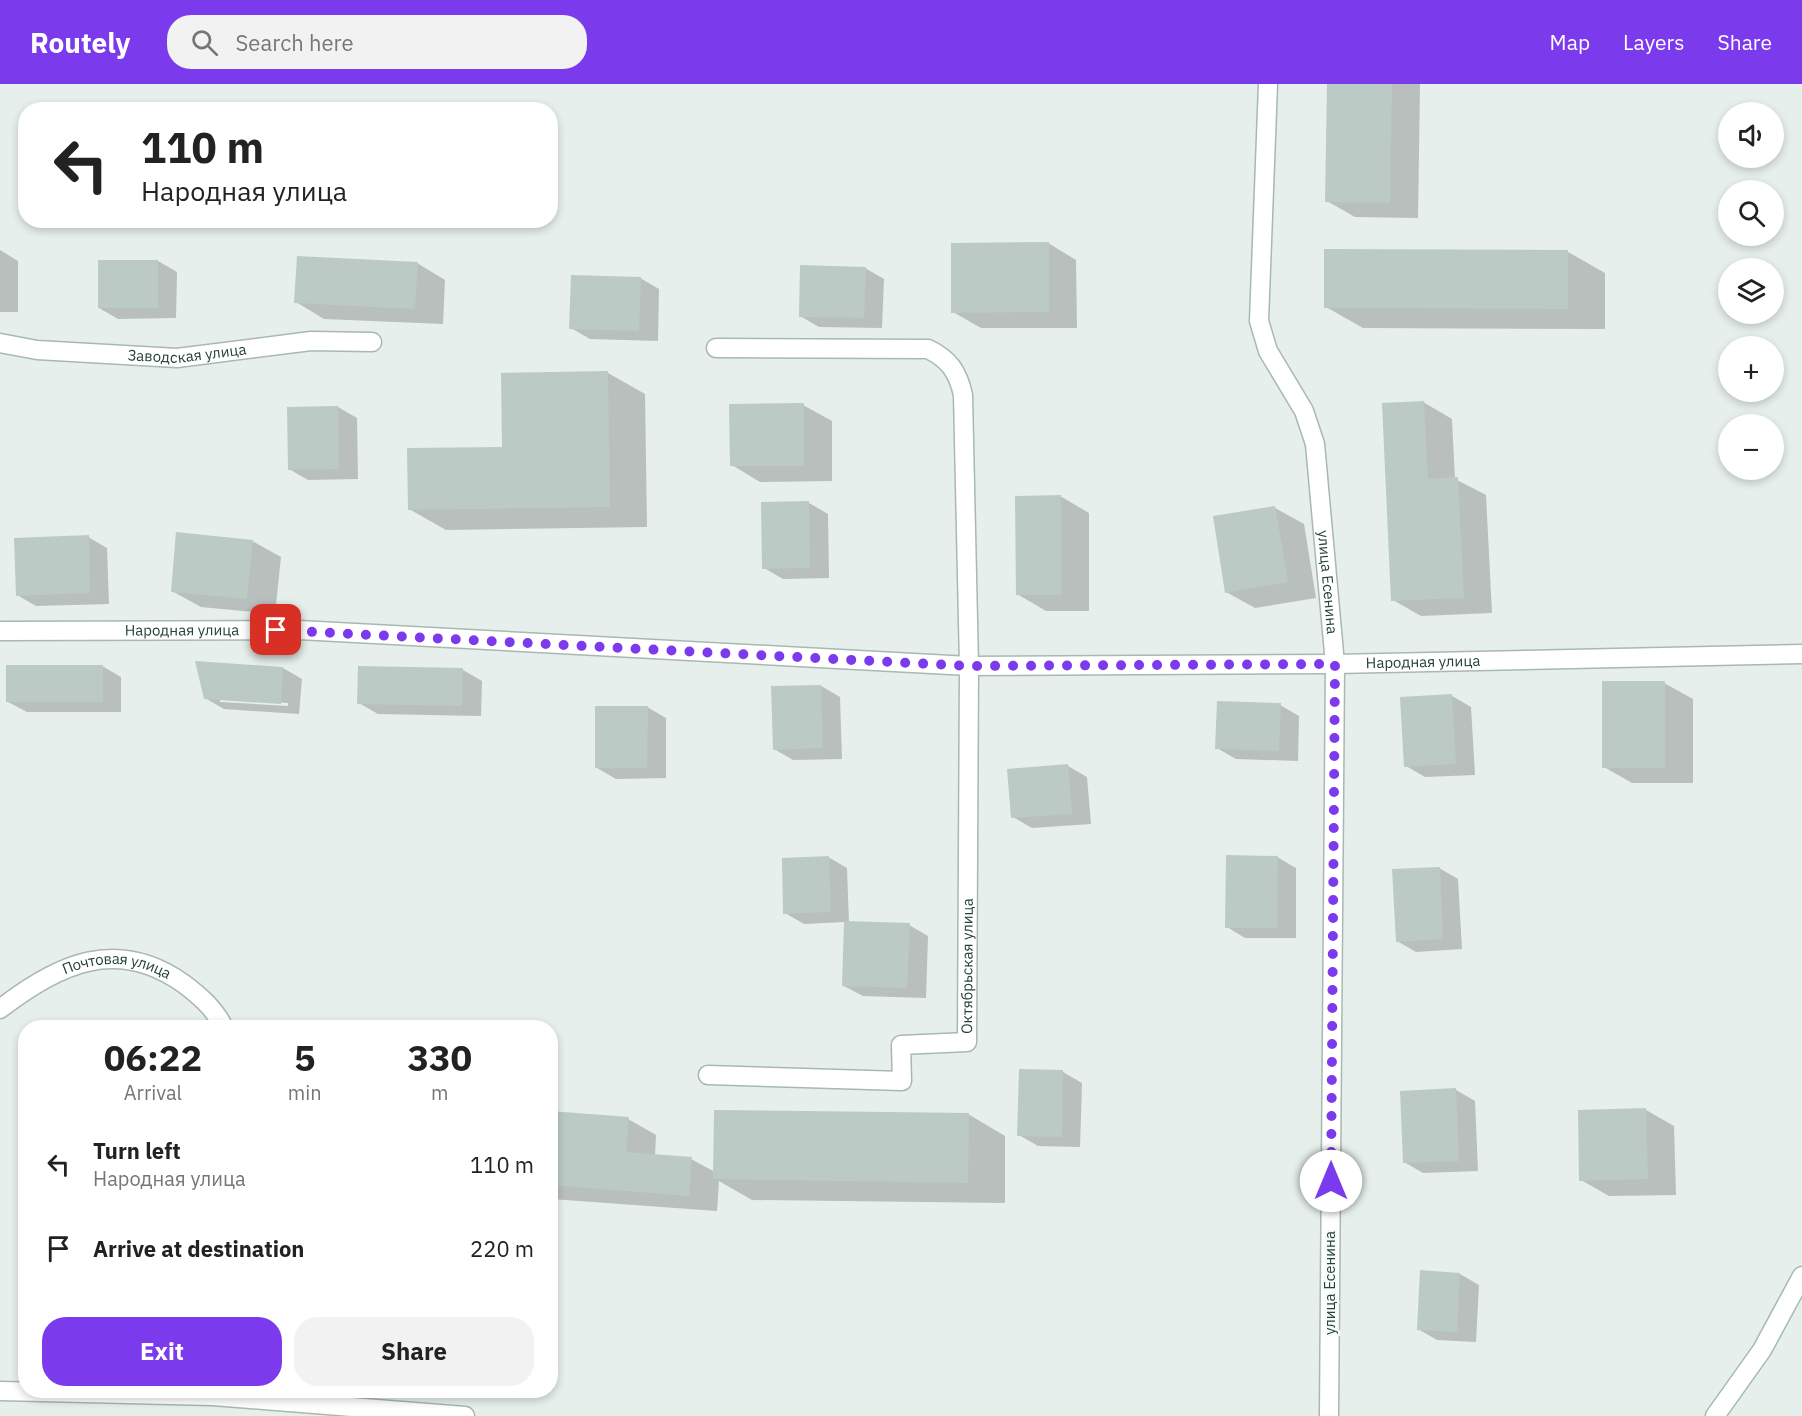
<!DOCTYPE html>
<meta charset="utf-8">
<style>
:root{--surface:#fff;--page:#f2f2f2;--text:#222;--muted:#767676;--accent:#7c3aed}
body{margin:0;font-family:"IBM Plex Sans",sans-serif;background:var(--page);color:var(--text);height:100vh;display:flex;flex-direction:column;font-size:22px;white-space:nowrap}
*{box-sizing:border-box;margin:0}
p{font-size:20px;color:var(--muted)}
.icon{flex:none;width:33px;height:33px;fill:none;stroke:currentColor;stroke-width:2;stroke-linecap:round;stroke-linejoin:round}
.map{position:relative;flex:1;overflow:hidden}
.side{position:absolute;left:18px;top:936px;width:540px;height:378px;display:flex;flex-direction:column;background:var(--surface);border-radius:24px;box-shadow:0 3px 9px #0003}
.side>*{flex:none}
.banner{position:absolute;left:18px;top:18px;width:540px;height:126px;border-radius:24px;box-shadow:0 3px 9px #0003;background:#fff;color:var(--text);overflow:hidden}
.controls{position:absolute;left:1718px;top:18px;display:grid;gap:12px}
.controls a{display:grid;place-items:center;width:66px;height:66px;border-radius:50%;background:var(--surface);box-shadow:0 3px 9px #0003;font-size:30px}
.pin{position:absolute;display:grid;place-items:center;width:51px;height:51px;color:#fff;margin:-26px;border-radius:12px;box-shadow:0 3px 9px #0006}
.me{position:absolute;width:66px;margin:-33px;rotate:0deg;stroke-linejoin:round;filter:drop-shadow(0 0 4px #0008)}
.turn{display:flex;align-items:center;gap:21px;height:126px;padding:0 24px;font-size:27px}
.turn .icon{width:78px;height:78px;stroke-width:2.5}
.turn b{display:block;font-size:42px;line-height:51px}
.eta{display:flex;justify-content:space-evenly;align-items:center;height:102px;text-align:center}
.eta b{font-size:36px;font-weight:800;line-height:42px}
.primary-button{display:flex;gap:12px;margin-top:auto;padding:12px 24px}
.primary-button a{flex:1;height:69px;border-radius:24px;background:var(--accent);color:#fff;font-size:24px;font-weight:800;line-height:69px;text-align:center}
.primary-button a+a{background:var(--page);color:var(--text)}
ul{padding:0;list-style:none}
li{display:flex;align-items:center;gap:18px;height:84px;padding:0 24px}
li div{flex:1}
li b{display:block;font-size:22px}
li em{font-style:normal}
header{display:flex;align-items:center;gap:36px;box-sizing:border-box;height:84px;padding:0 30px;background:var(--accent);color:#fff}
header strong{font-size:28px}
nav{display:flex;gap:33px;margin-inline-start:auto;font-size:21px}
.search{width:420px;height:54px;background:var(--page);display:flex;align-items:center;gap:15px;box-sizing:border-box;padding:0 21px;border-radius:24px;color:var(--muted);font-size:22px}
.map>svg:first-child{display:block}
.shadow{fill:#0003;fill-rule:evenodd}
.building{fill:#bbcac4}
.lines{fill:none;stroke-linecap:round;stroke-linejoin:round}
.street-casing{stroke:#a8b8b2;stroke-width:21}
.secondary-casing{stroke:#a4bbb3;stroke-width:21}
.street{stroke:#fff;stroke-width:18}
.secondary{stroke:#fff;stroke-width:18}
.route{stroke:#7c3aed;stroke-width:10;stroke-dasharray:0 18}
.labels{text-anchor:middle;stroke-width:5;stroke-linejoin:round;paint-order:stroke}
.street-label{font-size:15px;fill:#24423a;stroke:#f7fbf9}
</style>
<header>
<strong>Routely</strong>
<div class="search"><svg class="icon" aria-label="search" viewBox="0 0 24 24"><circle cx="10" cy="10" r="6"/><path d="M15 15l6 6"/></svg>Search here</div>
<nav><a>Map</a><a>Layers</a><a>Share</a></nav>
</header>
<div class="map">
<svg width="1802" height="1332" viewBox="0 0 1802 1332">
<rect width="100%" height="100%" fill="#e6efeb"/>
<!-- shadow -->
<g class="shadow">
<path d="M 1329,0 L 1420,0 L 1418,134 L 1355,133 L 1327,117 Z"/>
<path d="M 1048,159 L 1076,176 L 1077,244 L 981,244 L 953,228 Z"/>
<path d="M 0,166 L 18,177 L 18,228 L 0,228 Z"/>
<path d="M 1568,168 L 1605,189 L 1605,245 L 1363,244 L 1326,223 Z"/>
<path d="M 158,177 L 177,188 L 176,234 L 118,235 L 99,224 Z"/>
<path d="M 417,179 L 445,196 L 443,240 L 324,235 L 296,218 Z"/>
<path d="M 865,184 L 884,195 L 882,244 L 819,243 L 800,232 Z"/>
<path d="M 640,194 L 659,205 L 658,257 L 590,255 L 571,244 Z"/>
<path d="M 608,289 L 645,310 L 647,443 L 446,446 L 409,425 L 503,365 Z"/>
<path d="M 1423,318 L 1452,335 L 1455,395 L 1486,411 L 1492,529 L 1421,532 L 1393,516 Z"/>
<path d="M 803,321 L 832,337 L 832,397 L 760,398 L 732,381 Z"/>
<path d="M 338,323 L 357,334 L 358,395 L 308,396 L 289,385 Z"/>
<path d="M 1060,412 L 1089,429 L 1089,527 L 1046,527 L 1017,510 Z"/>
<path d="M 809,419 L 828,430 L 829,494 L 783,495 L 764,484 Z"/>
<path d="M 1275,424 L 1304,440 L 1316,514 L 1255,524 L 1226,508 Z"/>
<path d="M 88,453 L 107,464 L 109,520 L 36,522 L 17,511 Z"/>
<path d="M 252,457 L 281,473 L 275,530 L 201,523 L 172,507 Z"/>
<path d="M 102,582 L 121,593 L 121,628 L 27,628 L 8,618 Z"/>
<path d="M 283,584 L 302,595 L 299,630 L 224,625 L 205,614 ZM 220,615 L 288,619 L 288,622 L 220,618 Z"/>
<path d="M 463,586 L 482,597 L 481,632 L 378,630 L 359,619 Z"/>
<path d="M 1664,599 L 1693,615 L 1693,699 L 1632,699 L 1604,683 Z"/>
<path d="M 821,602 L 840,613 L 842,675 L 793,676 L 774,665 Z"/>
<path d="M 1452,612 L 1471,623 L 1475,691 L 1425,693 L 1406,682 Z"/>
<path d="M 1280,621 L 1299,632 L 1298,677 L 1236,675 L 1217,664 Z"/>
<path d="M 647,623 L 666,634 L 666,694 L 616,695 L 597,684 Z"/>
<path d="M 1068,682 L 1087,693 L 1091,740 L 1032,744 L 1013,733 Z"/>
<path d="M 828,773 L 847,784 L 849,839 L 909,841 L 928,852 L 926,914 L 863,912 L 844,902 L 845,838 L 804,840 L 785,829 Z"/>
<path d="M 1277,773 L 1296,784 L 1296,854 L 1245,854 L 1227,843 Z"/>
<path d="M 1439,784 L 1458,795 L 1462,865 L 1416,868 L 1397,857 Z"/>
<path d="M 1063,988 L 1082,999 L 1080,1063 L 1038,1062 L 1019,1051 Z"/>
<path d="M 1456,1006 L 1475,1017 L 1478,1087 L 1423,1089 L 1404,1078 Z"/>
<path d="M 1646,1026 L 1674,1042 L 1676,1111 L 1609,1112 L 1581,1096 Z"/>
<path d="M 550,1029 L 628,1035 L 656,1051 L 655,1072 L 691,1075 L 715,1088 L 968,1030 L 1005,1052 L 1005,1119 L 752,1116 L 719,1097 L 717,1127 L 551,1115 Z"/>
<path d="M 1460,1190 L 1479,1201 L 1476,1258 L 1437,1256 L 1418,1245 Z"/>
</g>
<!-- building -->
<g class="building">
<path d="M 1327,0 L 1392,0 L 1390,119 L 1325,118 Z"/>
<path d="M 1049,158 L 1049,228 L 951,229 L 951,159 Z"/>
<path d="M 1324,165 L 1568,166 L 1568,225 L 1324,224 Z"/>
<path d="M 297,172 L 418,178 L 415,225 L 294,219 Z"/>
<rect x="98" y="176" width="60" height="48"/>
<path d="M 800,181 L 866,183 L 864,234 L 799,233 Z"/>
<path d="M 571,191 L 641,193 L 639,247 L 569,245 Z"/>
<path d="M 608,287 L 610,423 L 408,426 L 407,364 L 502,363 L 501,289 Z"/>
<path d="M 1424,317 L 1428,395 L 1458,393 L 1464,514 L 1391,517 L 1382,319 Z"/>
<path d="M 804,319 L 804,382 L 730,382 L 729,320 Z"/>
<path d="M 338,322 L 339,385 L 288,386 L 287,323 Z"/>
<path d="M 1061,411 L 1061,511 L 1016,511 L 1015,412 Z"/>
<path d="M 809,417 L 810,484 L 762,485 L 761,418 Z"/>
<path d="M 1275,422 L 1288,498 L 1225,509 L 1213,432 Z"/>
<path d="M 176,448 L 253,456 L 247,515 L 171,508 Z"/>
<path d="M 89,451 L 90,509 L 16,512 L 14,454 Z"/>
<path d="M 195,577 L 283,583 L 281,620 L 204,615 Z"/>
<rect x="6" y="581" width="97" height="37"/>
<path d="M 358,582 L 463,584 L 462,622 L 357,620 Z"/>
<rect x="1602" y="597" width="63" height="87"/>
<path d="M 821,601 L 823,664 L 773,666 L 771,602 Z"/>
<path d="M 1452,610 L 1456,680 L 1404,683 L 1400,613 Z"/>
<path d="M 1217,617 L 1281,619 L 1279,667 L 1215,665 Z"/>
<path d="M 595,622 L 648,622 L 647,684 L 595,684 Z"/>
<path d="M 1068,680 L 1072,730 L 1011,734 L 1007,685 Z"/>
<path d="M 1226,771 L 1278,772 L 1277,844 L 1225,844 Z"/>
<path d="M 829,772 L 831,828 L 783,830 L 782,774 Z"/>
<path d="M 1440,783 L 1443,855 L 1396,858 L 1392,785 Z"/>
<path d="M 844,837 L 910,839 L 907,904 L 842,902 Z"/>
<path d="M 1019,985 L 1063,986 L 1062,1053 L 1017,1052 Z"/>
<path d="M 1456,1004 L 1459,1077 L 1403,1079 L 1400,1007 Z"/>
<path d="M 1646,1024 L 1648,1095 L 1579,1097 L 1578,1026 Z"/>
<path d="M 714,1026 L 969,1029 L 968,1099 L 713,1095 Z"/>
<path d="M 550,1027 L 629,1033 L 626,1068 L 692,1073 L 689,1112 L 550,1101 Z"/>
<path d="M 1420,1186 L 1460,1189 L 1457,1248 L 1417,1246 Z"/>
</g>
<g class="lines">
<defs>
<g id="street">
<path id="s1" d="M 1268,0 L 1259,237 L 1268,267 L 1304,327 L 1315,360 L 1335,580 L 1329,1332"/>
<path id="s2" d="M 0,259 L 37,266 L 177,274 L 311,257 L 372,258"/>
<path id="s3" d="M 0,547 L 299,546 L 969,582 L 1335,580 L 1802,570"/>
<path id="s4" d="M 0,925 C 58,880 117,852 184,900 C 200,912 215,925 224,944"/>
<path id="s5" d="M 708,991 L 902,997 L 901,961 L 967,958 L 969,582 L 963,311 C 958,288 949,275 928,265 L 716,264"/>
<path d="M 0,1307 L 213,1312 L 465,1332"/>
</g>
<path id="secondary" d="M 1715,1332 L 1762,1266 L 1802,1192"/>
</defs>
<!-- street casing -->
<use href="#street" class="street-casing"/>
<!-- secondary casing -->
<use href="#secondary" class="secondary-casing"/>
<!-- street -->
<use href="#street" class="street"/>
<!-- secondary -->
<use href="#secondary" class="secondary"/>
</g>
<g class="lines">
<!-- route -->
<path class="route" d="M 276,546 L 969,582 L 1335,580 L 1331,1097"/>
</g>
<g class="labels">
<!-- street labels -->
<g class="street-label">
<text dy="5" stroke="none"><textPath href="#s2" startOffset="188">Заводская улица</textPath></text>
<text dy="5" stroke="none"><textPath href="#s1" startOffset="512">улица Есенина</textPath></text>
<text dy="5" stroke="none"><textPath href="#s3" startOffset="182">Народная улица</textPath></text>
<text dy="5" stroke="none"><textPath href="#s3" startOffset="1424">Народная улица</textPath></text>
<text dy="5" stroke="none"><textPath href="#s5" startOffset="372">Октябрьская улица</textPath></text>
<text dy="5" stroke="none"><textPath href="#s4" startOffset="130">Почтовая улица</textPath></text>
<text transform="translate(1330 1199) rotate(-90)" y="5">улица Есенина</text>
</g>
</g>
</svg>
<div class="controls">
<a><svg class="icon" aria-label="sound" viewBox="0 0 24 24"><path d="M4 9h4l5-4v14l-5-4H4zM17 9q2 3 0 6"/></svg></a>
<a><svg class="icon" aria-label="search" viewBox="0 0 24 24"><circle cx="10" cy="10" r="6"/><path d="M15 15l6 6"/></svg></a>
<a><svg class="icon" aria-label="layers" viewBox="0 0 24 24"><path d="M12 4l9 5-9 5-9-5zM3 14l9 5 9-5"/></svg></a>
<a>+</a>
<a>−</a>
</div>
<div class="pin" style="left:276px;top:546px;background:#d93025"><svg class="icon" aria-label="arrive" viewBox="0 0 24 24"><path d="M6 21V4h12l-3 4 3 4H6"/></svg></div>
<svg class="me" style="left:1331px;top:1097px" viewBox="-20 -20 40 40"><circle r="19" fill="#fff"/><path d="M0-13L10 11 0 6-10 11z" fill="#7c3aed"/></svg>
<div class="banner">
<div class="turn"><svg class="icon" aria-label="left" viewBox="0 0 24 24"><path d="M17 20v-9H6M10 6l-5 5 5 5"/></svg><div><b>110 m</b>Народная улица</div></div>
</div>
<section class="side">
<div class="eta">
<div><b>06:22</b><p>Arrival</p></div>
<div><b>5</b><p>min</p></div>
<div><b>330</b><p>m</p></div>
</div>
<ul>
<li><svg class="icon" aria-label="left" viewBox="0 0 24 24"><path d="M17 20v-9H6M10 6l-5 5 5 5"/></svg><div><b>Turn left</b><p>Народная улица</p></div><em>110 m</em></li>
<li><svg class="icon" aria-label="arrive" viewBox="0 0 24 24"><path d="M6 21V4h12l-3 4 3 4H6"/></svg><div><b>Arrive at destination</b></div><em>220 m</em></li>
</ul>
<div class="primary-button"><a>Exit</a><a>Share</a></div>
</section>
</div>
